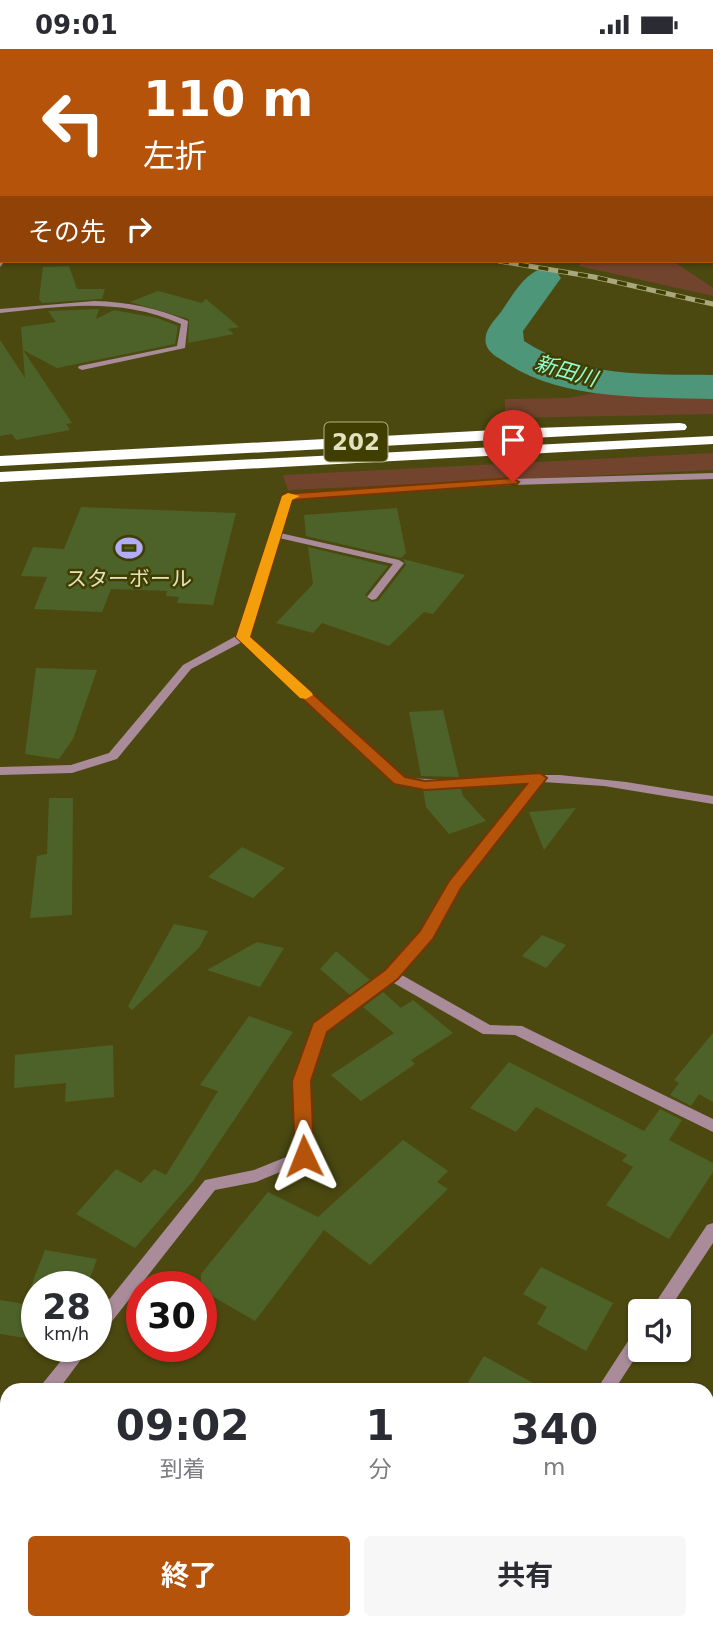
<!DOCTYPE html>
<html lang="ja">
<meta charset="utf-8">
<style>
:root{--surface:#fff;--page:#f7f7f7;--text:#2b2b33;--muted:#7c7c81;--accent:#b45309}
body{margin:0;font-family:"DejaVu Sans","Noto Sans JP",sans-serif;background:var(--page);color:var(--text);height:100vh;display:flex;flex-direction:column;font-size:26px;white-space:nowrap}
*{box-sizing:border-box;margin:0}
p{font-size:23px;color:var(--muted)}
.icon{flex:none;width:38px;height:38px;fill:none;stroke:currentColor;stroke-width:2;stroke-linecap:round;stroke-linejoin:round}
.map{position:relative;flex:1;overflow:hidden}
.sheet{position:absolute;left:0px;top:1334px;width:714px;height:247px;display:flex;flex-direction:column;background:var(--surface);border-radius:21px 21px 0 0;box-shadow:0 2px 5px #0004}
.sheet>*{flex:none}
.guide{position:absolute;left:0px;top:0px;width:714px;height:214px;box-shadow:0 2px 5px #0004;background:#b45309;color:#fff;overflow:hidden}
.tools{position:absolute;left:628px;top:1250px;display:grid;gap:14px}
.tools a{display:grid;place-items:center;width:63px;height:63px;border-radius:7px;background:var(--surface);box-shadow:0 2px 5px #0004;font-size:35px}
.speed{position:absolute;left:21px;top:1222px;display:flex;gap:14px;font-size:35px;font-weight:700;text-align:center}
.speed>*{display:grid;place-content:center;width:91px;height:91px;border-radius:50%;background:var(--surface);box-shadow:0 2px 5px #0004;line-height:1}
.speed small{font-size:18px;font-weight:400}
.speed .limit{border:10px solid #d22;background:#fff;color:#111}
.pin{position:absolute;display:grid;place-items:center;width:60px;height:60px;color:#fff;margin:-72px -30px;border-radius:50% 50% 50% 0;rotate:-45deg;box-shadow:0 0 7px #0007}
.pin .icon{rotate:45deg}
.me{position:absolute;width:77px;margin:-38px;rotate:358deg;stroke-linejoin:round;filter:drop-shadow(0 0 5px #0008)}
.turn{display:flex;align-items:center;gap:24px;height:147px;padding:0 28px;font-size:32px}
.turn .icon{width:91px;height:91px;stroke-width:2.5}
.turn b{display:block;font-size:49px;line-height:60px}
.then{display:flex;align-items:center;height:66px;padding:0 28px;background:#0003;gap:14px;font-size:26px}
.eta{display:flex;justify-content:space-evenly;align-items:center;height:119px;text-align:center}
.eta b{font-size:42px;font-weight:700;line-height:49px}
.primary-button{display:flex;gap:14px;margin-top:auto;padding:14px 28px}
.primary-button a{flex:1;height:80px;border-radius:7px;background:var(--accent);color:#fff;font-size:28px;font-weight:700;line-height:80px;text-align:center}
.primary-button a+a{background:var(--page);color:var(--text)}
.status{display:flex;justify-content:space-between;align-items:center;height:49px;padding:0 35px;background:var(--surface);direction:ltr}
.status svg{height:19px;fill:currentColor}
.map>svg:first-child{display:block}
.green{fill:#73442d}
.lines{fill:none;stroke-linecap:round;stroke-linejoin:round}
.river{fill:#4d967a;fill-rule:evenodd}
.building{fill:#4d6229}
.minor{fill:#a98b9a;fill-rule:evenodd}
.highway{fill:#fff;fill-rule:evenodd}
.rail-casing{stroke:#a9a77c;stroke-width:5}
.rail{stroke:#413e01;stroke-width:3.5;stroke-dasharray:10;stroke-linecap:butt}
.route{fill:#b45309;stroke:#753606;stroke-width:2}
.slow{fill:#f59e0b}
.labels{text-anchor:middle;stroke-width:5;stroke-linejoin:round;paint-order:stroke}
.far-water-label{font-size:21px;font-style:italic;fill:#92fdd3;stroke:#413e01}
.far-poi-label{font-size:21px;fill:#e3e2bf;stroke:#413e01}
.shield{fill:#413e01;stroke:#b2b186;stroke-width:2}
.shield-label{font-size:23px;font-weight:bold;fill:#e3e2bf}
</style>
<div class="status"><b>09:01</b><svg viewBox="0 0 49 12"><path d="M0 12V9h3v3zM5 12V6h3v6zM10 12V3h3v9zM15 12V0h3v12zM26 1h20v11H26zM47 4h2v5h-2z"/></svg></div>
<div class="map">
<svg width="713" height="1579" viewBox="0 0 713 1579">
<rect width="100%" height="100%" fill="#4b4910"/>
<!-- green -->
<g class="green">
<path d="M 581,212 L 673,212 L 713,239 L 713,247 L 579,217 Z"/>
<path d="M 613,341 L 713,343 L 713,365 L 505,369 L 505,350 L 568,349 Z"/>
<path d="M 713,404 L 713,421 L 288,441 L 283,426 Z"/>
</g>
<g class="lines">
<!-- river -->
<g class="river">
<path d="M 500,0 L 525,0 L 499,2 Z"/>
<path d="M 544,219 L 556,222 L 561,229 L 523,282 L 524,292 C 580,329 648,325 713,326 L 713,350 C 648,348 561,352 505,313 C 499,309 488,304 486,295 C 483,282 494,272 501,263 C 513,246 524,224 544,219 Z"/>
</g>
</g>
<!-- building -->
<g class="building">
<path d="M 69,217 L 77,240 L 105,240 L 102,250 L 42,254 L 39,250 L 43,218 Z"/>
<path d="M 158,242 L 202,254 L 206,250 L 239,278 L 228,280 L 234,285 L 188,294 L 189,270 L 130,253 Z"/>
<path d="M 99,260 L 96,270 L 114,261 L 157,269 L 178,277 L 175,295 L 57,319 L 23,301 L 72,374 L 66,375 L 70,381 L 16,391 L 12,385 L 0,387 L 0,291 L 25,329 L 21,278 L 56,273 L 48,262 Z"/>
<path d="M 81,458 L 236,464 L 213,556 L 177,554 L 179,548 L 166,547 L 167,542 L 111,540 L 102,563 L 34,560 L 47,528 L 21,527 L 33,498 L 64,500 Z"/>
<path d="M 397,459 L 406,504 L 401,509 L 306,487 L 304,466 Z"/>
<path d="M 308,498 L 388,517 L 365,546 L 371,553 L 378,552 L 406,516 L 403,510 L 465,526 L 433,565 L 424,563 L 389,597 L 322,574 L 313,584 L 276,574 L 313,535 Z"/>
<path d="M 36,619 L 97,621 L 73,690 L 59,710 L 25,705 Z"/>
<path d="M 443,661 L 459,728 L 421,727 L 409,663 Z"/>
<path d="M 423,740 L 461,740 L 463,747 L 486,772 L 449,785 L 426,758 Z"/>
<path d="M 49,749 L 73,749 L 72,866 L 30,869 L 37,807 L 47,805 Z"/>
<path d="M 576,759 L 544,801 L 529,763 Z"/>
<path d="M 242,798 L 285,819 L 253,849 L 208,828 Z"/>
<path d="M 174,875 L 208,882 L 199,899 L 132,961 L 128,957 Z"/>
<path d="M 542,886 L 566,896 L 546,919 L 522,907 Z"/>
<path d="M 257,893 L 284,899 L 260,938 L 207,921 Z"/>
<path d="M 336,902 L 370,931 L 350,946 L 320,920 Z"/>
<path d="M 383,943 L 401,959 L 413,951 L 453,984 L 411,1011 L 415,1015 L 361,1052 L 331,1026 L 394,984 L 363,958 Z"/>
<path d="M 249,967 L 293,983 L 193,1132 L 135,1199 L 76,1165 L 116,1120 L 141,1134 L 154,1120 L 166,1126 L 218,1042 L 200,1036 Z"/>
<path d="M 713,984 L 713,1053 L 699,1045 L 691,1057 L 670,1046 L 679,1034 L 674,1031 Z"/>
<path d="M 113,996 L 114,1048 L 65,1053 L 66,1034 L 14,1039 L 15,1006 Z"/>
<path d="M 509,1013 L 644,1082 L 660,1060 L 682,1071 L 669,1091 L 713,1114 L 713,1123 L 669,1190 L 606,1156 L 633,1118 L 622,1112 L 627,1106 L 536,1058 L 516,1083 L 470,1059 Z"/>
<path d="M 403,1091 L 448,1122 L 437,1133 L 448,1140 L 370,1216 L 324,1181 L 255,1272 L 207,1244 L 208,1241 L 201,1237 L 201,1225 L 268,1143 L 318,1168 Z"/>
<path d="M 45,1201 L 97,1210 L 87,1237 L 31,1237 Z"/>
<path d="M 541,1218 L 613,1254 L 586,1302 L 537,1275 L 547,1258 L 523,1245 Z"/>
<path d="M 0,1251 L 37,1257 L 37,1277 L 32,1290 L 0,1285 Z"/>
<path d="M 484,1307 L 544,1340 L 464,1340 Z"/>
</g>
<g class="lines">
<!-- minor -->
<g class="minor">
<rect x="138" y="0" width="6" height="2"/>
<path d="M 267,0 L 276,0 L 264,2 Z"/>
<path d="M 338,0 L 345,0 L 336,2 Z"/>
<path d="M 449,0 L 455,0 L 447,2 Z"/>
<rect x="0" y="106" width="2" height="4"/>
<rect x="712" y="115" width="1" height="4"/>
<rect x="0" y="184" width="2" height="4"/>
<path d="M 0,209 L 5,212 L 0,218 Z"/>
<path d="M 94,252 C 128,253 157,259 188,272 L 185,299 L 82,321 L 78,319 L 79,317 L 177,297 L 181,275 C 119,248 65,257 0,264 L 0,260 Z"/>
<path d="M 713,424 L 713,430 L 513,436 L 291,450 L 280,484 L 399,511 L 404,514 L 376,550 L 372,551 L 367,548 L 393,515 L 279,489 L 248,587 L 403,729 L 452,731 L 521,726 L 560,726 L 626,733 L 713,747 L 713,755 L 604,737 L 543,733 L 460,838 L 432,889 L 400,925 L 490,976 L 522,977 L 713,1070 L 713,1083 L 515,986 L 483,985 L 392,933 L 325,982 L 308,1032 L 312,1107 L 309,1111 L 256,1133 L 215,1141 L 102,1285 L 96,1287 L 96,1267 L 205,1131 L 254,1121 L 296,1104 L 294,1032 L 314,975 L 386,923 L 422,883 L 451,833 L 531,733 L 434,739 L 396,735 L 242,593 L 191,620 L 117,710 L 72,724 L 0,726 L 0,718 L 71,716 L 109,704 L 183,616 L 238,586 L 284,446 L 513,430 Z"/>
<path d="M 713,1174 L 713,1194 L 668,1262 L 650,1262 L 707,1176 Z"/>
<path d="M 640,1280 L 641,1300 L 615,1340 L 597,1340 L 634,1283 Z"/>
<path d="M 73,1297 L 91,1297 L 59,1340 L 41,1340 L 43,1334 Z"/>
<path d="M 7,1385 L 7,1407 L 0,1411 L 0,1388 Z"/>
<path d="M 0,1447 L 7,1450 L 7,1471 L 0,1468 Z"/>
<path d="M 477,1573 L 497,1573 L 494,1579 L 474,1579 Z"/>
</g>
<!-- highway -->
<g class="highway">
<path d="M 680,374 L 685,375 L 687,378 L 685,381 L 0,417 L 0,407 L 535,379 Z"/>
<path d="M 713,387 L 713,395 L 0,433 L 0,423 Z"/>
</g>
<defs>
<path id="rail" d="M 499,212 L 594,228 L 713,255"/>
</defs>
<!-- rail casing -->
<use href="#rail" class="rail-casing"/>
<!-- rail -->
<use href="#rail" class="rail"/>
</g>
<!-- route -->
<path class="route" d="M 513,429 L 519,433 L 517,435 L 292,451 L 250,588 L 405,728 L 425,732 L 540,724 L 547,729 L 461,839 L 433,890 L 398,930 L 327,983 L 311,1032 L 314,1107 L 311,1113 L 304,1115 L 298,1113 L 295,1107 L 292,1032 L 313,974 L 385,921 L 420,882 L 449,832 L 527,735 L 425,741 L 394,735 L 236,588 L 283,445 Z"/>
<!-- slow -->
<path class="slow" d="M 288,444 L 300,447 L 292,451 L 250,588 L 311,643 L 313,646 L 306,650 L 300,649 L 236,588 L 282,447 Z"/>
<!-- icons -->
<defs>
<symbol id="stadium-bare" viewBox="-9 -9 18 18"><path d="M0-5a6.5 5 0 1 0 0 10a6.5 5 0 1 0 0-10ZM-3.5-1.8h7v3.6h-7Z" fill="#b2adf9" stroke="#413e01" stroke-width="2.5" paint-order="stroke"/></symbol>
</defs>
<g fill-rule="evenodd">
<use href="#stadium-bare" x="110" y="480" width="38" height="38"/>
</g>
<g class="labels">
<!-- far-water labels -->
<g class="far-water-label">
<text transform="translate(566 322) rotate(16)" y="7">新田川</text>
</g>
<!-- far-poi labels -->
<g class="far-poi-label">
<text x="129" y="537">スターボール</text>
</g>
<!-- shield labels -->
<rect class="shield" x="324.5" y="373.5" width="63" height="39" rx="5"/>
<g class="shield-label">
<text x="356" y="401">202</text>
</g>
</g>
</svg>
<div class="tools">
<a><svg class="icon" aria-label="sound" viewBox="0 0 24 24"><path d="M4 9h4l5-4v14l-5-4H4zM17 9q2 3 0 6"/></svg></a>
</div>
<div class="speed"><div>28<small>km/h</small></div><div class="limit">30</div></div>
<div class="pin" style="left:513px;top:433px;background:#d93025"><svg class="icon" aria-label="arrive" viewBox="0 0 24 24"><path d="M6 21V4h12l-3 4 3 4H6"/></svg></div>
<svg class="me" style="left:304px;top:1107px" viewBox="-20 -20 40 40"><path d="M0-17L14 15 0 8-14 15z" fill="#b45309" stroke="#fff" stroke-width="4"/></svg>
<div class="guide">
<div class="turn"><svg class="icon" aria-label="left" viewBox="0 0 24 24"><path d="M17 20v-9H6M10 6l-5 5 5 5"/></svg><div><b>110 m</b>左折</div></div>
<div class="then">その先<svg class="icon" aria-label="right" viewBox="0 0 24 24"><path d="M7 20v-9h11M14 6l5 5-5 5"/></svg></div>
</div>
<section class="sheet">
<div class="eta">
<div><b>09:02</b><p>到着</p></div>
<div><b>1</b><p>分</p></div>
<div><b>340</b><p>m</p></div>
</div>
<div class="primary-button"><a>終了</a><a>共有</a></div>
</section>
</div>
